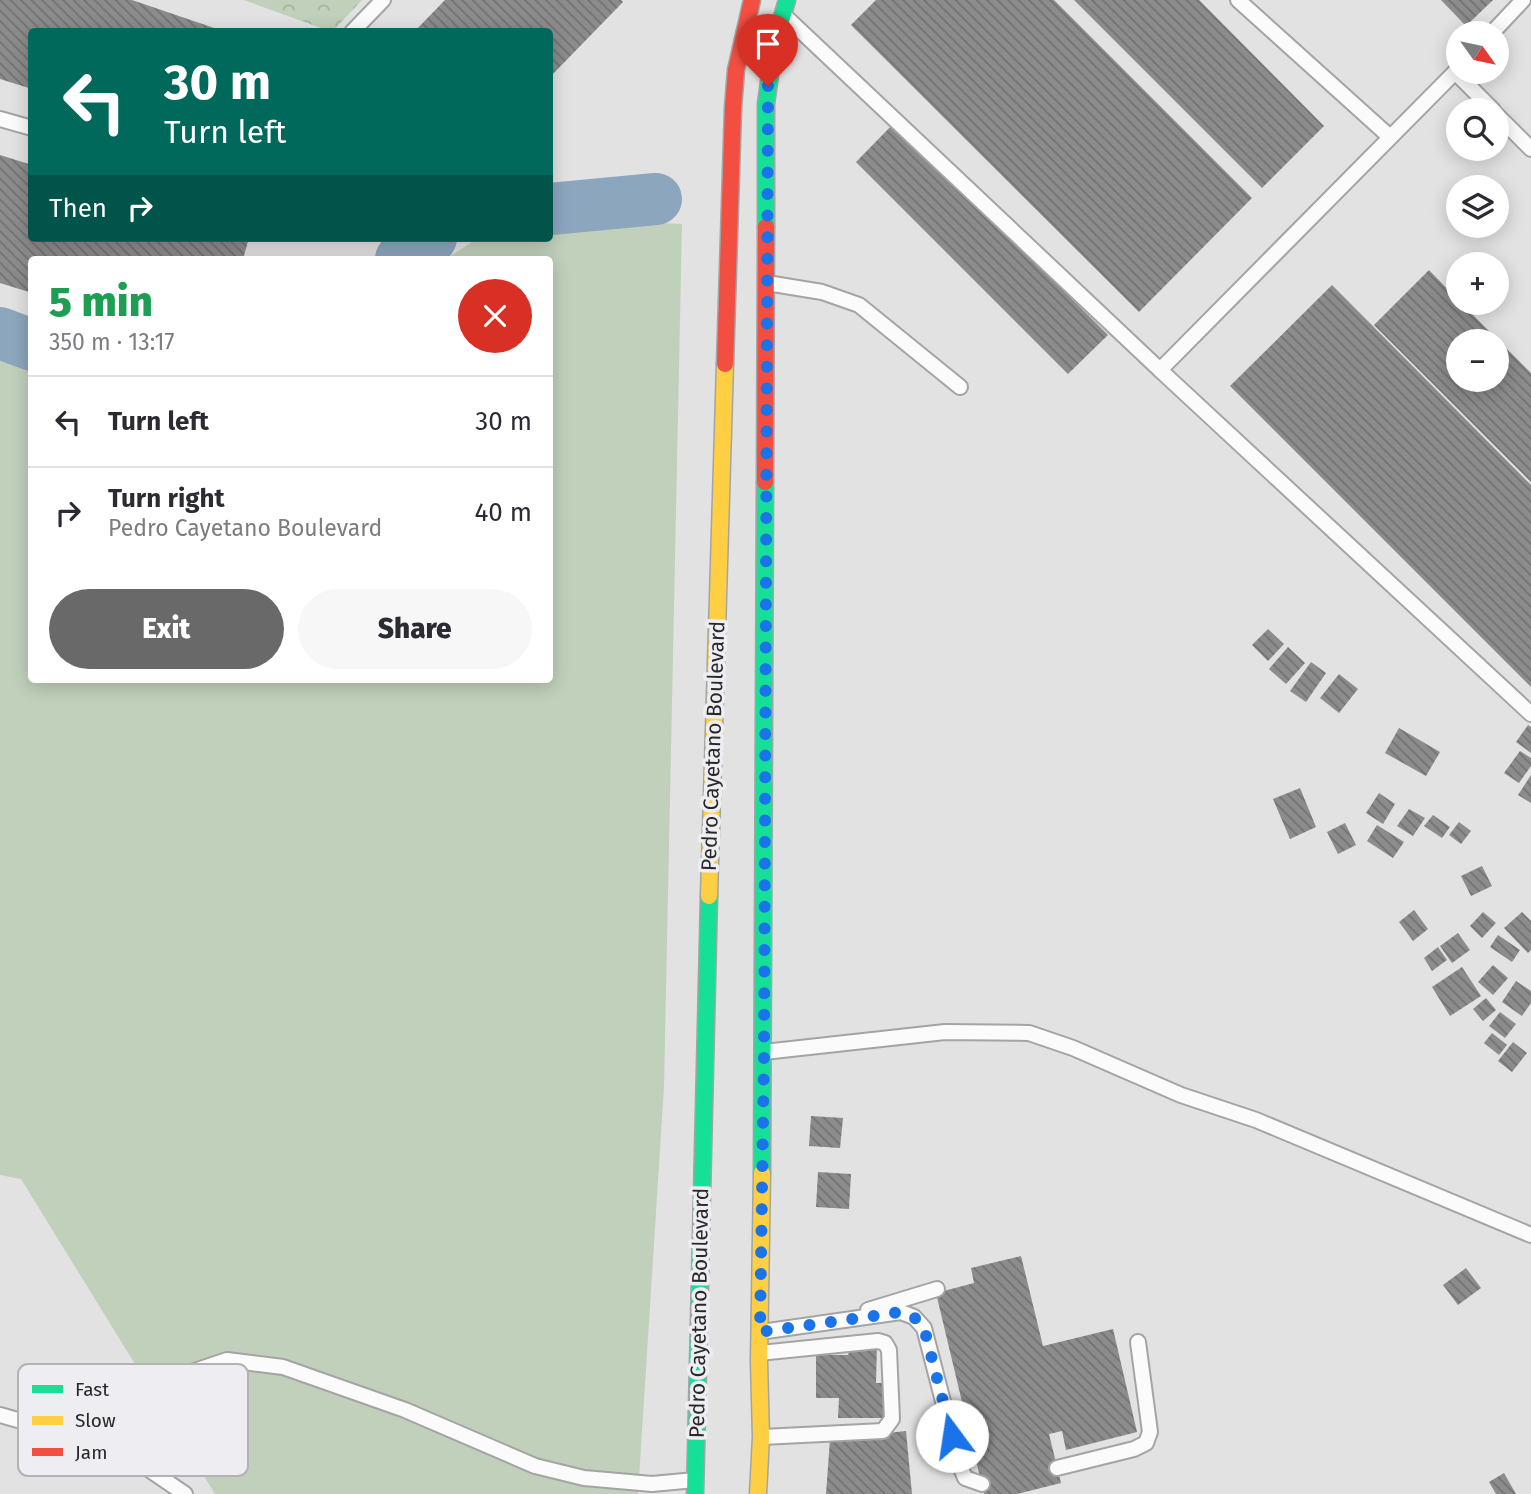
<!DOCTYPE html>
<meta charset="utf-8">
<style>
:root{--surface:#fff;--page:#f7f7f7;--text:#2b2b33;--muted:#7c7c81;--line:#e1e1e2;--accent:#69696a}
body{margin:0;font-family:"Fira Sans",sans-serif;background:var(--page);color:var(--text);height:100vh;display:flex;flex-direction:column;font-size:26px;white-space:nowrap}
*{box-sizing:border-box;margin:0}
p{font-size:23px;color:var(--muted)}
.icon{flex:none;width:38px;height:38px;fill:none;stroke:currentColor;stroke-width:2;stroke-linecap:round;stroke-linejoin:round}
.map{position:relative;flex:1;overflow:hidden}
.drawer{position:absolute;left:28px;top:256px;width:525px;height:427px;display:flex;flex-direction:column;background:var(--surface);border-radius:7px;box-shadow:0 4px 18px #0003}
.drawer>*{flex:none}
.banner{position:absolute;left:28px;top:28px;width:525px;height:214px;border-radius:7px;box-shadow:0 4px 18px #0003;background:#00695c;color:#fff;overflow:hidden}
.needle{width:46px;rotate:123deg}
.tools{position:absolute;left:1446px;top:21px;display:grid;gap:14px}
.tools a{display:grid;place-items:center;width:63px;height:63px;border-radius:50%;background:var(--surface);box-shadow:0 4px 18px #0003;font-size:35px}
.pin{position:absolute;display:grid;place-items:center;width:60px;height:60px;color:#fff;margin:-72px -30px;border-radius:50% 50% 50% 0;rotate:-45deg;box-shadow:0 0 7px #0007}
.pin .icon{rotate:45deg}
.me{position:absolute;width:77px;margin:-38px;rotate:346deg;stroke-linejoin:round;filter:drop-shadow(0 0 5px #0008)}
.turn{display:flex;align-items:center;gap:24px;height:147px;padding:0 21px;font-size:32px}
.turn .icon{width:91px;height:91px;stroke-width:2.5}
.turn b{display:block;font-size:49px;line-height:60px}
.then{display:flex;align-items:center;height:66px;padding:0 21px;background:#0003;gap:14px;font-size:26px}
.round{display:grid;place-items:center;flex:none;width:74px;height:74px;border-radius:37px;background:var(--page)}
.overview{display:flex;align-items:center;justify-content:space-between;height:119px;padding:0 21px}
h1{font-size:42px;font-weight:800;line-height:52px;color:#1e9e55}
.button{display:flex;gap:14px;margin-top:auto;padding:14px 21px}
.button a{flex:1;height:80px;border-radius:42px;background:var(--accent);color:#fff;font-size:28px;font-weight:800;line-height:80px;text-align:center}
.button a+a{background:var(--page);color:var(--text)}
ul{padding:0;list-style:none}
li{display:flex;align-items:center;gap:21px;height:91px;padding:0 21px;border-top:2px solid var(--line)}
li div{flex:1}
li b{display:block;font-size:26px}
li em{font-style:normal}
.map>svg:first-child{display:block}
.grass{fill:#c0d0bb}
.park{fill:url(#park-crowns)}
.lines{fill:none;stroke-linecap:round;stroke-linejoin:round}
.river{stroke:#8ca6bd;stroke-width:52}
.building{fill:url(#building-back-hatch);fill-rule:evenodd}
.lane-casing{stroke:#a4a4a5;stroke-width:18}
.fast-casing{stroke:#a4a4a5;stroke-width:19}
.slow-casing{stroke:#a4a4a5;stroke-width:19}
.jam-casing{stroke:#a4a4a5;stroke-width:19}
.lane{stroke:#fbfbfb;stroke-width:14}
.fast{stroke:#16e098;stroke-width:16}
.slow{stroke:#ffcf43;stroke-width:16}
.jam{stroke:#f24e42;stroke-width:16}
.route{stroke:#1a73e8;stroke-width:12;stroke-dasharray:0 21.6}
.labels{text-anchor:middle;stroke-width:7;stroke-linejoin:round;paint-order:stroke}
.street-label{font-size:21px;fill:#282829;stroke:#eeeef2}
.key{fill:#eeeef2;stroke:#b3b3b6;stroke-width:2}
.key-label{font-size:19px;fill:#282829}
</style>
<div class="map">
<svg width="1531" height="1494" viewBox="0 0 1531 1494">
<defs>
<pattern id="park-crowns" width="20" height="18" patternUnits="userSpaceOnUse" patternTransform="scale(1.75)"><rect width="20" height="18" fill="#c0d0bb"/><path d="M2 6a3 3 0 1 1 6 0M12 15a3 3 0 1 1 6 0" fill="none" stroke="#a5b3a1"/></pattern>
<pattern id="building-back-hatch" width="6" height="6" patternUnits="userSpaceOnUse" patternTransform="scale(1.75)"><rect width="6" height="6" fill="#8c8c8d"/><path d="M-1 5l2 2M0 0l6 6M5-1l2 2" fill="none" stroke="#727273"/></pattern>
</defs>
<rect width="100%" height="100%" fill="#e2e2e3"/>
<!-- grass -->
<path class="grass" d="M 568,219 L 682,224 L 664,1087 L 638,1494 L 215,1494 L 21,1179 L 0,1175 L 0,357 L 31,368 L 32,679 L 550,679 L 550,259 L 446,259 L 478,238 L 550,238 L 550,221 Z"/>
<!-- park -->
<path class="park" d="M 244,0 L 362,0 L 332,32 Z"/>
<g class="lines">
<!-- river -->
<g class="river">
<path d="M 550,209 L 656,199"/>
<path d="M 401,259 L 431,238"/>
<path d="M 0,333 L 32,345"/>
</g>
</g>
<!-- building -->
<g class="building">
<path d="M 0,0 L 132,0 L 223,31 L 32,32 L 32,89 L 0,79 Z"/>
<path d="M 445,0 L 621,0 L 623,2 L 550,77 L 550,32 L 414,32 Z"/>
<path d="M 876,0 L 1054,0 L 1252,198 L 1139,312 L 851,25 Z"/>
<path d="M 1074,0 L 1199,0 L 1324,126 L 1262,188 Z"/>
<path d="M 1441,0 L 1493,0 L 1466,26 Z"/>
<path d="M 895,122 L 1108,335 L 1068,374 L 856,162 Z"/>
<path d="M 0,155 L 32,165 L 32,238 L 249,238 L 243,259 L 32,259 L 32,293 L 0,283 Z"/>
<path d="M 1429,270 L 1458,300 L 1458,303 L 1461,303 L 1531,373 L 1531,482 L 1374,325 ZM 1458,341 L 1496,341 L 1496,380 L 1458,380 Z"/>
<path d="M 1332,285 L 1531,485 L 1531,687 L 1230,386 Z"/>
<path d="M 1268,629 L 1284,644 L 1268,661 L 1252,645 Z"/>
<path d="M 1288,647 L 1305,663 L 1286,684 L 1269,669 Z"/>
<path d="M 1311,662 L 1326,673 L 1306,702 L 1290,691 Z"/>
<path d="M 1339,674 L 1358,689 L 1339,713 L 1320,698 Z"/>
<path d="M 1528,725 L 1531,727 L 1531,753 L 1516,742 Z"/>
<path d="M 1399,728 L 1440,752 L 1426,776 L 1385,753 Z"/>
<path d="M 1520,751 L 1531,758 L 1531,766 L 1519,783 L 1504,773 Z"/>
<path d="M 1531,775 L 1531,803 L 1518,795 Z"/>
<path d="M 1300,788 L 1316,827 L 1290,839 L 1273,799 Z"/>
<path d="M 1379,793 L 1395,804 L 1383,824 L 1366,813 Z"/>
<path d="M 1409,809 L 1425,818 L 1413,836 L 1397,826 Z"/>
<path d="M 1433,815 L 1450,827 L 1442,838 L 1424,826 Z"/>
<path d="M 1459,822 L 1471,831 L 1461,844 L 1449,835 Z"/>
<path d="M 1345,823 L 1356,845 L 1338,854 L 1327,832 Z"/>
<path d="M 1377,825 L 1404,842 L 1393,858 L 1367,841 Z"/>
<path d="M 1482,866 L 1492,886 L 1471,896 L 1461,876 Z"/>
<path d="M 1414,910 L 1428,929 L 1413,941 L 1399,922 Z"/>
<path d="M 1483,912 L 1496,923 L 1482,938 L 1470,926 Z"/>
<path d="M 1522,912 L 1531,921 L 1531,950 L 1528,953 L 1504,928 Z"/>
<path d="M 1458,933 L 1470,950 L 1452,963 L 1440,946 Z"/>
<path d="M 1498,935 L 1520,950 L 1512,962 L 1490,947 Z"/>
<path d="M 1438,947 L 1447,960 L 1432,971 L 1424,958 Z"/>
<path d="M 1493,965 L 1508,978 L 1493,995 L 1478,982 Z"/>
<path d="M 1462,967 L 1481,996 L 1450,1016 L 1432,987 Z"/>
<path d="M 1516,981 L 1531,991 L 1531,1003 L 1522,1016 L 1502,1002 Z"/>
<path d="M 1486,998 L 1496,1010 L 1483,1021 L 1473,1009 Z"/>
<path d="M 1500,1012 L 1516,1024 L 1505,1038 L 1489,1026 Z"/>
<path d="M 1492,1033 L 1507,1045 L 1499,1055 L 1484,1043 Z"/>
<path d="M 1513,1042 L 1527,1053 L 1512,1072 L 1498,1061 Z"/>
<path d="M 811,1116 L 843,1118 L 840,1148 L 809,1146 Z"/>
<path d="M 818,1172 L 851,1174 L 849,1209 L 816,1207 Z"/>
<path d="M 1021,1256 L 1043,1346 L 1113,1329 L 1137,1432 L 1066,1450 L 1062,1431 L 1049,1434 L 1061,1483 L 1017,1494 L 984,1494 L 936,1293 L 974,1283 L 971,1268 Z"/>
<path d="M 1466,1268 L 1481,1288 L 1458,1305 L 1443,1285 Z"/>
<path d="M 852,1344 L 877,1344 L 876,1383 L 889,1383 L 888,1418 L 838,1418 L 839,1398 L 816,1398 L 816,1355 L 848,1355 Z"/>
<path d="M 906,1431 L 912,1494 L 826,1494 L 830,1439 Z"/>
<path d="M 1504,1473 L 1516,1494 L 1496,1494 L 1489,1482 Z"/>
</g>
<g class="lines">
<defs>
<g id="lane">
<path d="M 1238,0 L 1390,137"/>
<path d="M 787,18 L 1160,370 L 1458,69"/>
<path d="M 352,32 L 383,0"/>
<path d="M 1492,33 L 1523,0"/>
<path d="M 1455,72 L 1493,110"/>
<path d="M 1496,114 L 1531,149"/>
<path d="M 0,119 L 32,128"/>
<path d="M 767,283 L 822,292 L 859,305 L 960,387"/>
<path d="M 1160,370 L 1531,714"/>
<path d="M 764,1052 L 945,1032 L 1029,1033 L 1073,1048 L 1181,1095 L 1256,1120 L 1531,1235"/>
<path d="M 868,1310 L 937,1289"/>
<path d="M 760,1332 L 901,1312 L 914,1317 L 924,1328 L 959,1463 L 965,1478 L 982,1484"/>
<path d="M 759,1353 L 878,1341 L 885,1343 L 889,1350 L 892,1419 L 883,1431 L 762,1437"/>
<path d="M 0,1415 L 119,1449 L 180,1376 L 227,1360 L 283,1367 L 405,1410 L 535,1466 L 584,1478 L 652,1484 L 695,1480"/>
<path d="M 119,1449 L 185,1494"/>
<path d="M 1057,1468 L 1134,1449 L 1146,1443 L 1150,1432 L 1138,1342"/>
</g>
<g id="fast">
<path d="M 766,227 L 766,104 L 774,45 L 787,0"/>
<path d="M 762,1173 L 765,482"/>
<path d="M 695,1494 L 709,896"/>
</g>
<g id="slow">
<path d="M 709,896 L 725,364"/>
<path d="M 758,1494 L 761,1437 L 759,1361 L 762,1173"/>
</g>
<g id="jam">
<path d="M 725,364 L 733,108 L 736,70 L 752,0"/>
<path d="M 765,482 L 766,227"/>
</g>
</defs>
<!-- lane casing -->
<use href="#lane" class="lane-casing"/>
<!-- fast casing -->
<use href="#fast" class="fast-casing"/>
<!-- slow casing -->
<use href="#slow" class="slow-casing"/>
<!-- jam casing -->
<use href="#jam" class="jam-casing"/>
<!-- lane -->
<use href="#lane" class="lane"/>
<!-- fast -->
<use href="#fast" class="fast"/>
<!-- slow -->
<use href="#slow" class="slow"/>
<!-- jam -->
<use href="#jam" class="jam"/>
</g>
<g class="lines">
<!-- route -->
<path class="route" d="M 768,86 L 764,1052 L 760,1332 L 901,1312 L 914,1317 L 924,1328 L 952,1436"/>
</g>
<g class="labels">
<!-- street labels -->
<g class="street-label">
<text transform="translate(713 746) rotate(-88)" y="7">Pedro Cayetano Boulevard</text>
<text transform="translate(699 1313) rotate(-89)" y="7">Pedro Cayetano Boulevard</text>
</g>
</g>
<!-- legend -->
<rect x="18" y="1364" width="230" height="112" rx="10" class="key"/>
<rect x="32" y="1385" width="31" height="8" fill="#16e098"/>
<rect x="32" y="1416" width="31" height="9" fill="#ffcf43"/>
<rect x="32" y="1448" width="31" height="8" fill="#f24e42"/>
<g class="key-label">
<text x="75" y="1396">Fast</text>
<text x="75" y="1427">Slow</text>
<text x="75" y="1459">Jam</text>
</g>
</svg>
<div class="tools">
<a><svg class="needle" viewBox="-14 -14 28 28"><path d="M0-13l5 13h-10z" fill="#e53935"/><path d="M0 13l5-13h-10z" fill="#7c7c81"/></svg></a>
<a><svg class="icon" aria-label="search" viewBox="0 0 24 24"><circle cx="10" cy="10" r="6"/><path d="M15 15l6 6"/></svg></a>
<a><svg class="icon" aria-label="layers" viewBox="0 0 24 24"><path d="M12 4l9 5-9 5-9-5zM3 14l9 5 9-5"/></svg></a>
<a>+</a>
<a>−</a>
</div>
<div class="pin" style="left:768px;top:86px;background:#d93025"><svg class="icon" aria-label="arrive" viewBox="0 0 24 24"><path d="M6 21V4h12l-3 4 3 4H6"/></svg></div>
<svg class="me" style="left:952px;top:1436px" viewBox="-20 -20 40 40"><circle r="19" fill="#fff"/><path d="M0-13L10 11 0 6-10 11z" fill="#1a73e8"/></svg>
<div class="banner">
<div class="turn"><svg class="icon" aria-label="left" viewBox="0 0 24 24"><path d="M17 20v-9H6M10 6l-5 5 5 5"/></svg><div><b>30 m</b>Turn left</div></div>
<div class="then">Then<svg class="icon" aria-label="right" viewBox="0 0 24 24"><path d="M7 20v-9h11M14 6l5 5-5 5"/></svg></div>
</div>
<section class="drawer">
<div class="overview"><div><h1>5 min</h1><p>350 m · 13:17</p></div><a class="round" style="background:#d93025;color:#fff"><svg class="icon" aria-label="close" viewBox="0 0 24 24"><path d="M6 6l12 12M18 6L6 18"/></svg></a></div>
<ul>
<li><svg class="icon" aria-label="left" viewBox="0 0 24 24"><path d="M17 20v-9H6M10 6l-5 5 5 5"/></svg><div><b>Turn left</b></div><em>30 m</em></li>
<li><svg class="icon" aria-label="right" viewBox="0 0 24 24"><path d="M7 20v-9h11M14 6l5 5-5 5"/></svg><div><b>Turn right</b><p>Pedro Cayetano Boulevard</p></div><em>40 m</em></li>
</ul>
<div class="button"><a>Exit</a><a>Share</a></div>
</section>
</div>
